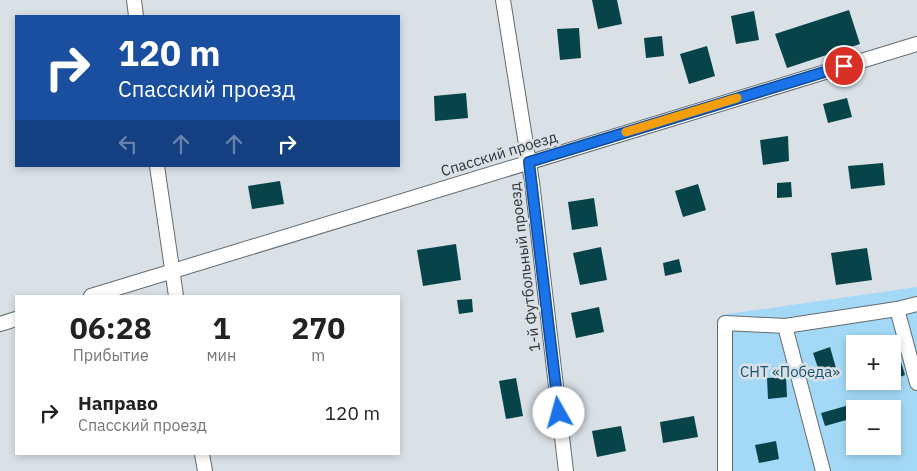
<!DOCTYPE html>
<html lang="ru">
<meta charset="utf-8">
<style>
:root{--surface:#fff;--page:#f2f2f2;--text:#222;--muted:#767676}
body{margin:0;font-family:"IBM Plex Sans",sans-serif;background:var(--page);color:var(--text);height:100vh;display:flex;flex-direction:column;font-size:19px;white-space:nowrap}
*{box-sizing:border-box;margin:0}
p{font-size:16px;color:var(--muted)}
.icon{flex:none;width:28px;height:28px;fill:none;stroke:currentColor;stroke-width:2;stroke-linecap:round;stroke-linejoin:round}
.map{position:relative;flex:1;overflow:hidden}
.sheet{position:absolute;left:15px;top:295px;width:385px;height:160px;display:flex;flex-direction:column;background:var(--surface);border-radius:0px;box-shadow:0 2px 8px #0003}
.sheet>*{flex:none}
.guide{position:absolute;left:15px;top:15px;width:385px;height:152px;border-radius:0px;box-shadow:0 2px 8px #0003;background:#1a4fa0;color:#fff;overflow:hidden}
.buttons{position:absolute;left:846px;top:335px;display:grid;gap:10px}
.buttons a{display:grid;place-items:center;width:55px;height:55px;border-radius:0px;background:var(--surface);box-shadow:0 2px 8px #0003;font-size:25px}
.pin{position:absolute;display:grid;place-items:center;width:42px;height:42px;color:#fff;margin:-21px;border:2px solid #fff;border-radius:50%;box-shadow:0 1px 5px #0007}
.me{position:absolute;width:55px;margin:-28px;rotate:353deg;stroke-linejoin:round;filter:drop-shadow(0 0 4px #0008)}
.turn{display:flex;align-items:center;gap:18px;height:105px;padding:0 20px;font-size:22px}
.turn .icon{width:65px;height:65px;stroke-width:2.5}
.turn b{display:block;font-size:35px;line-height:42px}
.lanes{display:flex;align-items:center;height:48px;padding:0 20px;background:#0003;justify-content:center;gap:25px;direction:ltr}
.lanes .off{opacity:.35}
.eta{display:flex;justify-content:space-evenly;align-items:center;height:85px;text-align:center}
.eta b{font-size:30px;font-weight:700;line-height:35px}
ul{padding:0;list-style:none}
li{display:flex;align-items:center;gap:15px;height:65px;padding:0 20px}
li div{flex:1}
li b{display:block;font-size:19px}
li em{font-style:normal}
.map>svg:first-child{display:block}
.green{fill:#a3d9f7;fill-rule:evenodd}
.building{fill:#064449}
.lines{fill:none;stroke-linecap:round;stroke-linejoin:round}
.minor-casing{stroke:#646b6f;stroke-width:16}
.minor{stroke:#fff;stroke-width:14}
.route-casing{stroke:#114b97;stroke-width:12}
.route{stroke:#1a73e8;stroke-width:9}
.slow{stroke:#f59e0b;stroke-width:9}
.labels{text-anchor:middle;stroke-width:5;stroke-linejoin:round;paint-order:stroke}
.street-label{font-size:15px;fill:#2f3234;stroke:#dae1e6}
.park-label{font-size:15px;fill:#185470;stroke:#dae1e6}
</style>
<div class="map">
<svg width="917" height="471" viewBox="0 0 917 471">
<rect width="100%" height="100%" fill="#dae1e6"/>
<!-- green -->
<path class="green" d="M 917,287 L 917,471 L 732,471 L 721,315 ZM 855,344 L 892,344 L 892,381 L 855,381 ZM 855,409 L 892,409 L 892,446 L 855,446 Z"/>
<!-- building -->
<g class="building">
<path d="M 592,0 L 617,0 L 622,24 L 598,29 Z"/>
<path d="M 849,10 L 860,44 L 787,68 L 775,34 Z"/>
<path d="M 754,11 L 759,40 L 736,44 L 731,16 Z"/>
<path d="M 579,28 L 581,58 L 560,60 L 557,29 Z"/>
<path d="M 662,36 L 664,56 L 646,58 L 644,38 Z"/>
<path d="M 707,46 L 715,76 L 689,84 L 680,54 Z"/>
<path d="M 466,93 L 468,118 L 435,121 L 434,96 Z"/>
<path d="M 847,98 L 852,117 L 828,123 L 823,104 Z"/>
<path d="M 788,136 L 789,161 L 763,165 L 760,140 Z"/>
<path d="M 883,163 L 885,185 L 851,189 L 848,166 Z"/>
<path d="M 280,181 L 284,204 L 252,209 L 248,186 Z"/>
<path d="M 791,182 L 792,197 L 777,198 L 777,183 Z"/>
<path d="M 698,184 L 706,210 L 683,217 L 675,191 Z"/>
<path d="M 594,198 L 598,226 L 572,230 L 568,202 Z"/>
<path d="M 456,244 L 461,280 L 423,286 L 417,250 Z"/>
<path d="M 601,247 L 607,280 L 580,285 L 573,253 Z"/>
<path d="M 867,248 L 872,280 L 836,285 L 831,253 Z"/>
<path d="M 679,259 L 682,272 L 665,276 L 663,263 Z"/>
<path d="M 472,299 L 473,312 L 459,314 L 457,300 Z"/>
<path d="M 599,307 L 604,332 L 576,338 L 571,313 Z"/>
<path d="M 892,343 L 895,343 L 905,375 L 892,380 Z"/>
<path d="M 830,347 L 838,375 L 822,380 L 813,353 Z"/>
<path d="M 786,377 L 787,397 L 768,399 L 767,378 Z"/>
<path d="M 516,378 L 523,416 L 506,419 L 499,381 Z"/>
<path d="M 846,406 L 850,419 L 825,426 L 821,413 Z"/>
<path d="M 694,416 L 698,437 L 663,443 L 660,422 Z"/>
<path d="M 621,426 L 626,451 L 597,457 L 592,431 Z"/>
<path d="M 776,441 L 779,459 L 759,463 L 755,445 Z"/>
</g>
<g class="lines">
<defs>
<g id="minor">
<path d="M 134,0 L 136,16"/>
<path d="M 503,0 L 532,182 L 566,471"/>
<path d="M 157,166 L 176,296"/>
<path d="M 91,296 L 917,44"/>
<path d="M 897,309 L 917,383"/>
<path d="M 0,324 L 16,319"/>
<path d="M 785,326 L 823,471"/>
<path d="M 202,454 L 205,471"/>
<path d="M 725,471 L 725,323 L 785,326 L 897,309 L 917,304"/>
</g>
</defs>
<!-- minor casing -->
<use href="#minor" class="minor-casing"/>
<!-- minor -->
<use href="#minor" class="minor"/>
</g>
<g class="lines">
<defs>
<path id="route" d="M 559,413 L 529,162 L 844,66"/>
</defs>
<!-- route casing -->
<use href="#route" class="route-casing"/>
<!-- route -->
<use href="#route" class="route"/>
<!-- slow -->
<path class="slow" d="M 626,132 L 737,98"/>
</g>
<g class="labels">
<!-- street labels -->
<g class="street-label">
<text transform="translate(499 154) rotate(-17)" y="5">Спасский проезд</text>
<text transform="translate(525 267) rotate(-97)" y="5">1-й Футбольный проезд</text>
</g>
<!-- park labels -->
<g class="park-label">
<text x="790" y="377">СНТ «Победа»</text>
</g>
</g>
</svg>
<div class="buttons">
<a>+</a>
<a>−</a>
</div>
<div class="pin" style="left:844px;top:66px;background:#d93025"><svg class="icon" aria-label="arrive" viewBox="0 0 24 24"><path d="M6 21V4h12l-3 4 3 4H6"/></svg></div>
<svg class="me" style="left:559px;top:413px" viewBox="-20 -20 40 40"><circle r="19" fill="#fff"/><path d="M0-13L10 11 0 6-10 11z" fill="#1a73e8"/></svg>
<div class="guide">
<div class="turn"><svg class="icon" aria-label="right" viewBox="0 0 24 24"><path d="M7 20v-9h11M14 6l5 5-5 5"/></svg><div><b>120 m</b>Спасский проезд</div></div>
<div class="lanes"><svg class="icon off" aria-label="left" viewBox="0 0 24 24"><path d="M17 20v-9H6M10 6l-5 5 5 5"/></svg><svg class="icon off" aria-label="ahead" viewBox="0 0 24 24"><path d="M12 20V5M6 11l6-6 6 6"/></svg><svg class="icon off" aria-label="ahead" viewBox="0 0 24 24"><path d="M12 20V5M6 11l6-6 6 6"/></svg><svg class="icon" aria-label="right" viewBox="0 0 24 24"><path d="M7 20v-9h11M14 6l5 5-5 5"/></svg></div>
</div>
<section class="sheet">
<div class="eta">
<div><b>06:28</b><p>Прибытие</p></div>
<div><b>1</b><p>мин</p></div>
<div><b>270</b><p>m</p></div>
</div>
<ul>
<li><svg class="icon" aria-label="right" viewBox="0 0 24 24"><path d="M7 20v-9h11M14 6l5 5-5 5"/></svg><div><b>Направо</b><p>Спасский проезд</p></div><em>120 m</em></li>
</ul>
</section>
</div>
